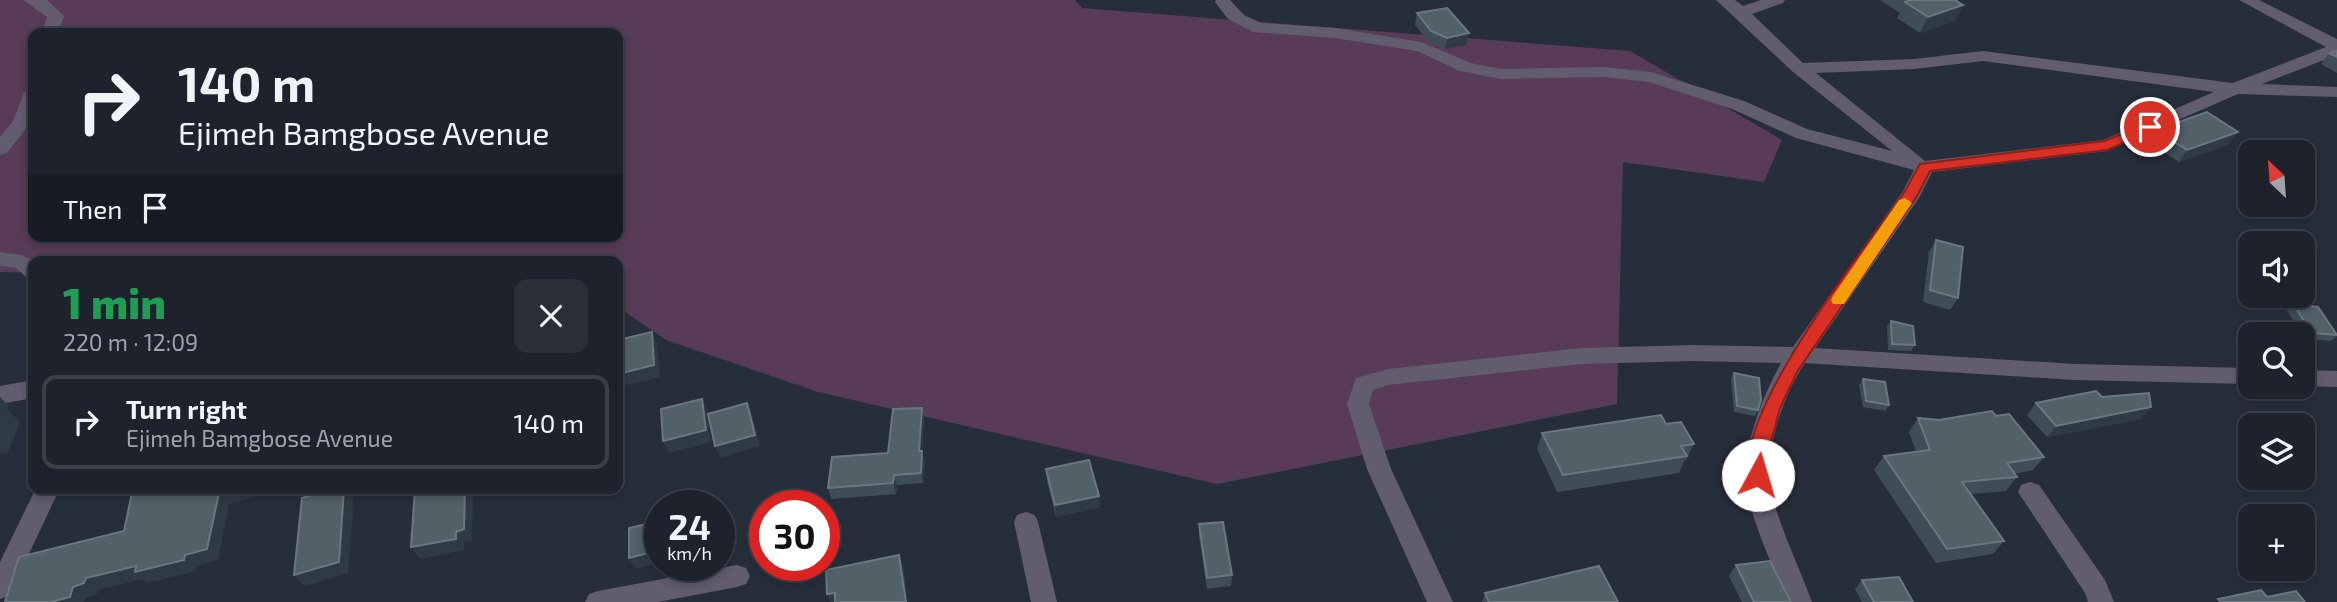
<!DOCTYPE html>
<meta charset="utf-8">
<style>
:root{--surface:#1d222c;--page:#2a2f38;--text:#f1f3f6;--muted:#a0a4a9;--line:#3b3f48}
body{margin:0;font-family:"Exo 2",sans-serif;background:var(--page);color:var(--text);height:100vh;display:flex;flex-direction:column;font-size:26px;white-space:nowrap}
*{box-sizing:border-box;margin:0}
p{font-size:23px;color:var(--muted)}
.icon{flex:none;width:38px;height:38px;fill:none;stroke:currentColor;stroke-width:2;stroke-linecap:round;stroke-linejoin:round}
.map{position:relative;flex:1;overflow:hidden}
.sheet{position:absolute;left:28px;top:256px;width:595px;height:238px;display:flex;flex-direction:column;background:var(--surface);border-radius:14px;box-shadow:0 4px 10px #0003,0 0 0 2px var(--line)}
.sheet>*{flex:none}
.hud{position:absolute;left:28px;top:28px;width:595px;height:214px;border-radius:14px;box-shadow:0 4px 10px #0003,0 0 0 2px var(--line);background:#1d222c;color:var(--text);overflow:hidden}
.needle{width:46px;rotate:335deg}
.controls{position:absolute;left:2238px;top:140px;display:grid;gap:14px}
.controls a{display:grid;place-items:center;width:77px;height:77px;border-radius:14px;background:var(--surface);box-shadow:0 4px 10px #0003,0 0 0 2px var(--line);font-size:35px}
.speed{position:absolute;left:644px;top:490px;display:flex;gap:14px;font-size:35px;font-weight:700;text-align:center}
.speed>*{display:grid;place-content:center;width:91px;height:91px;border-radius:50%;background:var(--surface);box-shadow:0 4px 10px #0003,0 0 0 2px var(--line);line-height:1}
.speed small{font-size:18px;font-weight:400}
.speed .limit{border:10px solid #d22;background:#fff;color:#111}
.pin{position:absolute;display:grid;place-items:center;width:60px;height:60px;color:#fff;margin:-30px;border:4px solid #fff;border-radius:50%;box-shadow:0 2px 7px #0007}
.me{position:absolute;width:77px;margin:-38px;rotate:6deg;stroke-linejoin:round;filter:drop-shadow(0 0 5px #0008)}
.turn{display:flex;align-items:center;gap:24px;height:147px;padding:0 35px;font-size:32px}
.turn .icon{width:91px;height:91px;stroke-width:2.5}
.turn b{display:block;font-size:49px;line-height:60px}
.then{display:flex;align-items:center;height:66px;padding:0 35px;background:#0003;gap:14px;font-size:26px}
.round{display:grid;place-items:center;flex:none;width:74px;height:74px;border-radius:14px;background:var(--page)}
.headline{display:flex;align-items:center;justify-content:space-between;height:119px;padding:0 35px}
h1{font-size:42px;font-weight:800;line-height:52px;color:#1e9e55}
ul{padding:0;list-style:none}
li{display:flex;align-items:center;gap:21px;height:94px;margin:0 14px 10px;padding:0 21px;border:4px solid var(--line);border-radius:14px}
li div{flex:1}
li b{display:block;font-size:26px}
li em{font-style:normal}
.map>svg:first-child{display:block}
.green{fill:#583b56;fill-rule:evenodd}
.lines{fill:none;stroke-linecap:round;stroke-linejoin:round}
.minor{fill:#615c6e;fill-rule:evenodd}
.wall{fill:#3f4e56}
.shaded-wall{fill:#2e3a44}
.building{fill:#526068;stroke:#6a777f;stroke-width:2}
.route{fill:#d93025;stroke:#8d1f18;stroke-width:2}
.slow{fill:#f59e0b}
</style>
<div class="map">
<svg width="2337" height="602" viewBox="0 0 2337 602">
<rect width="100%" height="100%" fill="#272e3b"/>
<!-- green -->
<path class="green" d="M 0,0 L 1075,0 L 1082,8 L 1630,51 L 1782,140 L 1764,182 L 1623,162 L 1617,404 L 1217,484 L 818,392 L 666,340 L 618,307 L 618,261 L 33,261 L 33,273 L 0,272 ZM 33,33 L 618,33 L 618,236 L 33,236 Z"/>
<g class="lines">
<!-- minor -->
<g class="minor">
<path d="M 23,0 L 47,0 L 64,16 L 58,33 L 42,33 L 47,17 Z"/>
<path d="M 1216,0 L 1230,0 L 1244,15 L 1261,23 L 1335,28 L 1421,42 L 1471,63 L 1501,69 L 1604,67 L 1651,72 L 1744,101 L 1807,129 L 1892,151 L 1793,72 L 1716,0 L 1735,0 L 1743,6 L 1761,0 L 1785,0 L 1783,3 L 1752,14 L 1803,63 L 1914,59 L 1983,51 L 2233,83 L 2326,47 L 2239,0 L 2259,0 L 2337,39 L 2337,55 L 2262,84 L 2337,87 L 2337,97 L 2238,94 L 2107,151 L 1932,172 L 1919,198 L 1815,348 L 2075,364 L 2250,368 L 2250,384 L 2075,380 L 1805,363 C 1783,395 1761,458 1772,496 C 1782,532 1799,567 1812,602 L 1786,602 C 1774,567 1756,532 1748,496 C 1738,455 1762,398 1781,363 L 1694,361 L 1582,364 L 1388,385 L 1373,390 L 1369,404 L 1391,469 L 1453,602 L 1427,602 L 1367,469 L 1347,404 L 1356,378 L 1388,369 L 1582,348 L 1694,345 L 1793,347 L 1903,191 L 1914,170 L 1796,138 L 1732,109 L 1649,82 L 1604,77 L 1501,79 L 1460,71 L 1417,51 L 1335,38 L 1253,32 L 1228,19 L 1215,2 ZM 1983,61 L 2214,92 L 2103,140 L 1925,161 L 1816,73 L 1914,69 Z"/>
<path d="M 33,88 L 31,122 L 7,153 L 0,155 L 0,137 L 13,121 L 24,93 Z"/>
<path d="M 0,252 L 22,255 L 33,261 L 33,279 L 26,277 L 16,268 L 0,266 Z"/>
<path d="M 2303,370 L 2337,371 L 2337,387 L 2303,386 Z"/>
<path d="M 33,380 L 33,398 L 0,404 L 0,386 Z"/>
<path d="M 2030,482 L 2039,485 L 2105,580 L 2114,602 L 2088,602 L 2085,593 L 2018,492 L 2021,485 Z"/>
<path d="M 36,488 L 60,488 L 9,596 L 0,599 L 0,562 Z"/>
<path d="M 1026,512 L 1035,515 L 1038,522 L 1057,602 L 1031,602 L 1014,522 L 1017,515 Z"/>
<path d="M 737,565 L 746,568 L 750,576 L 746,584 L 737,587 L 658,602 L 585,602 L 589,594 L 598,591 Z"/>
</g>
</g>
<!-- wall -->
<g class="wall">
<path d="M 1880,0 L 1955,0 L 1963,5 L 1955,21 L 1920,33 L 1897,18 L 1900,13 Z"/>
<path d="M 1417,13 L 1466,45 L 1445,49 L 1429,42 L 1415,25 Z"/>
<path d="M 2337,51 L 2337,73 L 2321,64 L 2329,53 Z"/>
<path d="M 2156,130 L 2229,144 L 2179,162 L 2147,141 Z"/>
<path d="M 1936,240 L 1958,298 L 1950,310 L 1923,302 L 1929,252 Z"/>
<path d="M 2293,304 L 2337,336 L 2331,341 L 2306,339 L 2287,311 Z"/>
<path d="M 1891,321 L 1915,345 L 1911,351 L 1888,350 L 1887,327 Z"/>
<path d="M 1734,373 L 1758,410 L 1755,416 L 1734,412 L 1731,379 Z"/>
<path d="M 1863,379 L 1889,405 L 1885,411 L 1863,407 L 1859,385 Z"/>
<path d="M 2102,397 L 2151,407 L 2141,419 L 2047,437 L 2027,415 L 2036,403 Z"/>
<path d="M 922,408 L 924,419 L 922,451 L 925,462 L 923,483 L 897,485 L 896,494 L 831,499 L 828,488 L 888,453 Z"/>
<path d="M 1996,416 L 2044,457 L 2033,470 L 2014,474 L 2017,477 L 2006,491 L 1971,494 L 2004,541 L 1993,554 L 1936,563 L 1874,470 L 1884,456 L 1916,452 L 1909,432 L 1918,418 L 1939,420 Z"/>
<path d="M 1666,424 L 1694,444 L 1686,460 L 1684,461 L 1679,473 L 1557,492 L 1537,449 L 1542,433 Z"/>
<path d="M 1046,469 L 1100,507 L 1056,517 L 1047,481 Z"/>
<path d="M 1199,524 L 1232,575 L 1231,586 L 1207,589 L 1199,536 Z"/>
<path d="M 1736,565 L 1791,602 L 1742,602 L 1729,576 Z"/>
<path d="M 1862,580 L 1913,602 L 1862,602 L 1855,589 Z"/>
<path d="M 1485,593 L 1618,602 L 1482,602 Z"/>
</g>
<!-- shaded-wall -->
<g class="shaded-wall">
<path d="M 1963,5 L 1955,21 L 1920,33 L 1928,17 Z"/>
<path d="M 1469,33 L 1466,45 L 1445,49 L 1447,38 Z"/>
<path d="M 2238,132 L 2229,144 L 2179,162 L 2187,150 Z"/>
<path d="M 652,332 L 657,344 L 660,377 L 618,387 L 618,374 Z"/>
<path d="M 0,397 L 8,405 L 7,409 L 20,422 L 8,453 L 0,455 Z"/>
<path d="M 702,399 L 707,411 L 711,442 L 669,453 L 663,441 Z"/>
<path d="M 747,403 L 752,414 L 760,446 L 720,458 L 715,446 Z"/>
<path d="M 2151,407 L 2141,419 L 2047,437 L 2056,426 Z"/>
<path d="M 922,408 L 924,419 L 921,462 L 919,451 Z"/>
<path d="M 922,451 L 925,462 L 923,483 L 921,473 Z"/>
<path d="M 894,475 L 897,485 L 896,494 L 893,483 Z"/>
<path d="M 233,488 L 283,488 L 229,504 L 218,560 L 196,566 L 196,571 L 147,583 L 142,579 L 98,590 L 97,594 L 86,598 L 84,602 L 51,602 L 86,578 L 185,555 L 219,493 Z"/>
<path d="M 344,488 L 346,488 L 354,498 L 348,573 L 304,586 L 294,575 Z"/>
<path d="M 465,488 L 473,488 L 472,541 L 464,543 L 464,550 L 420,559 L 411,547 L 456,532 Z"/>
<path d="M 1099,496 L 1100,507 L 1056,517 L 1055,505 Z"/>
<path d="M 719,517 L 722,548 L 719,549 Z"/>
<path d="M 660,550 L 660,563 L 635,569 L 629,558 Z"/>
<path d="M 899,555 L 904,570 L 908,602 L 906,602 Z"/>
<path d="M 768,565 L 787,565 L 769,569 Z"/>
<path d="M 835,593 L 838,602 L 830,602 L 827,594 Z"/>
</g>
<!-- building -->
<g class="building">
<path d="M 1911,0 L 1955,0 L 1963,5 L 1928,17 L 1905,2 Z"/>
<path d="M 1447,8 L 1469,33 L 1447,38 L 1431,31 L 1417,13 Z"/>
<path d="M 2337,51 L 2337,57 L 2329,53 Z"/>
<path d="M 2207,112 L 2238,132 L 2187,150 L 2156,130 Z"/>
<path d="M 1936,240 L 1963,247 L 1958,298 L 1930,290 Z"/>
<path d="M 2293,304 L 2318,307 L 2337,335 L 2312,333 Z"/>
<path d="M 1891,321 L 1913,326 L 1915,345 L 1892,344 Z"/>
<path d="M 652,332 L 654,365 L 618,374 L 618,340 Z"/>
<path d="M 1734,373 L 1759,378 L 1761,400 L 1758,410 L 1737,406 Z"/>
<path d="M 1863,379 L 1885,382 L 1889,405 L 1866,401 Z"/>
<path d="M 2096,391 L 2102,397 L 2149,393 L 2151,407 L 2056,426 L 2036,403 Z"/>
<path d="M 702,399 L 706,430 L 663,441 L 661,409 Z"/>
<path d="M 747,403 L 755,435 L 715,446 L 708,414 Z"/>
<path d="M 922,408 L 919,451 L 922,451 L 921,473 L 894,475 L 893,483 L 828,488 L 832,457 L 888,453 L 893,409 Z"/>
<path d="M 1992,411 L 1996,416 L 2009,414 L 2044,457 L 2007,463 L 2017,477 L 1962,482 L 2004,541 L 1947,549 L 1884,456 L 1930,450 L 1918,418 L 1939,420 Z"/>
<path d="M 1661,415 L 1666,424 L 1681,422 L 1694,444 L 1681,446 L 1687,456 L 1563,475 L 1542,433 Z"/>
<path d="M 1089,460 L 1099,496 L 1055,505 L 1046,469 Z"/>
<path d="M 133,488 L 233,488 L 219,493 L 207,549 L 185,555 L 184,560 L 135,572 L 136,566 L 86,578 L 84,583 L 73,587 L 70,597 L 51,602 L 5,602 L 19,557 L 124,531 Z"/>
<path d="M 337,488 L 344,488 L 339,562 L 294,575 L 302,498 Z"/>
<path d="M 415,488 L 465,488 L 464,529 L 456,532 L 456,539 L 411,547 Z"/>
<path d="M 660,521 L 660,550 L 629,558 L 629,528 Z"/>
<path d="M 1223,522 L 1232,575 L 1207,578 L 1199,524 Z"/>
<path d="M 899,555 L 906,602 L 835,602 L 835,593 L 827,594 L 826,570 Z"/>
<path d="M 1770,561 L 1791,602 L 1754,602 L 1736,565 Z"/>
<path d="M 1599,566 L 1618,602 L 1489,602 L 1485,593 Z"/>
<path d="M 1899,577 L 1913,602 L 1874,602 L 1862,580 Z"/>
<path d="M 2261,590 L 2267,597 L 2296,591 L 2305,602 L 2221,602 L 2218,599 Z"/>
</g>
<!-- route -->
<path class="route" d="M 2150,123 L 2156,127 L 2154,130 L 2107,150 L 1930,171 L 1917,196 L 1797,372 L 1780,408 L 1768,453 L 1765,480 L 1758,483 L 1752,480 C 1724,425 1871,240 1905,191 L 1920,164 L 2104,141 Z"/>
<!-- slow -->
<path class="slow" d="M 1905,198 L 1912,203 L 1844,304 L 1833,304 L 1831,300 L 1833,296 L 1899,200 Z"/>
</svg>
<div class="controls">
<a><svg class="needle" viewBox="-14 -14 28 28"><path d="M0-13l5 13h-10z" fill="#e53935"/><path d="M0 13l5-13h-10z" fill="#a0a4a9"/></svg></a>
<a><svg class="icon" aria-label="sound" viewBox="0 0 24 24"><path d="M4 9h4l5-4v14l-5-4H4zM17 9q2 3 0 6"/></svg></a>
<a><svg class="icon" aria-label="search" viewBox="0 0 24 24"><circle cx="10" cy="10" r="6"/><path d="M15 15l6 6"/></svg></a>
<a><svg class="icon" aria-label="layers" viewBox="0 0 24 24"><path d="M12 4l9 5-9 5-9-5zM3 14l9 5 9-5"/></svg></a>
<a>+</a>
</div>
<div class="speed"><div>24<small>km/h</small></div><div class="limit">30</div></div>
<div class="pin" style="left:2150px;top:127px;background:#d93025"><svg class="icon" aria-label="arrive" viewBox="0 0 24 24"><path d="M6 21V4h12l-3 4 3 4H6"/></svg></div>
<svg class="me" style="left:1758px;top:475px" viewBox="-20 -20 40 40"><circle r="19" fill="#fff"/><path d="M0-13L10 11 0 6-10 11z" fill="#d93025"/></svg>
<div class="hud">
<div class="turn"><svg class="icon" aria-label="right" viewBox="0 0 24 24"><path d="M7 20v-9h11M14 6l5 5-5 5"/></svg><div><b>140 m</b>Ejimeh Bamgbose Avenue</div></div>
<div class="then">Then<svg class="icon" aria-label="arrive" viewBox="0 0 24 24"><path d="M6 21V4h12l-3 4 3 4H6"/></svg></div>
</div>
<section class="sheet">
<div class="headline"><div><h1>1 min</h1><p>220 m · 12:09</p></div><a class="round"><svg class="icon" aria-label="close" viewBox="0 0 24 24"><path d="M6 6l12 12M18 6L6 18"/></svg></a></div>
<ul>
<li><svg class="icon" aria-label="right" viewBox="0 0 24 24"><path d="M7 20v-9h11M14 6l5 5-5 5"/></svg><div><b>Turn right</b><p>Ejimeh Bamgbose Avenue</p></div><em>140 m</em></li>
</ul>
</section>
</div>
